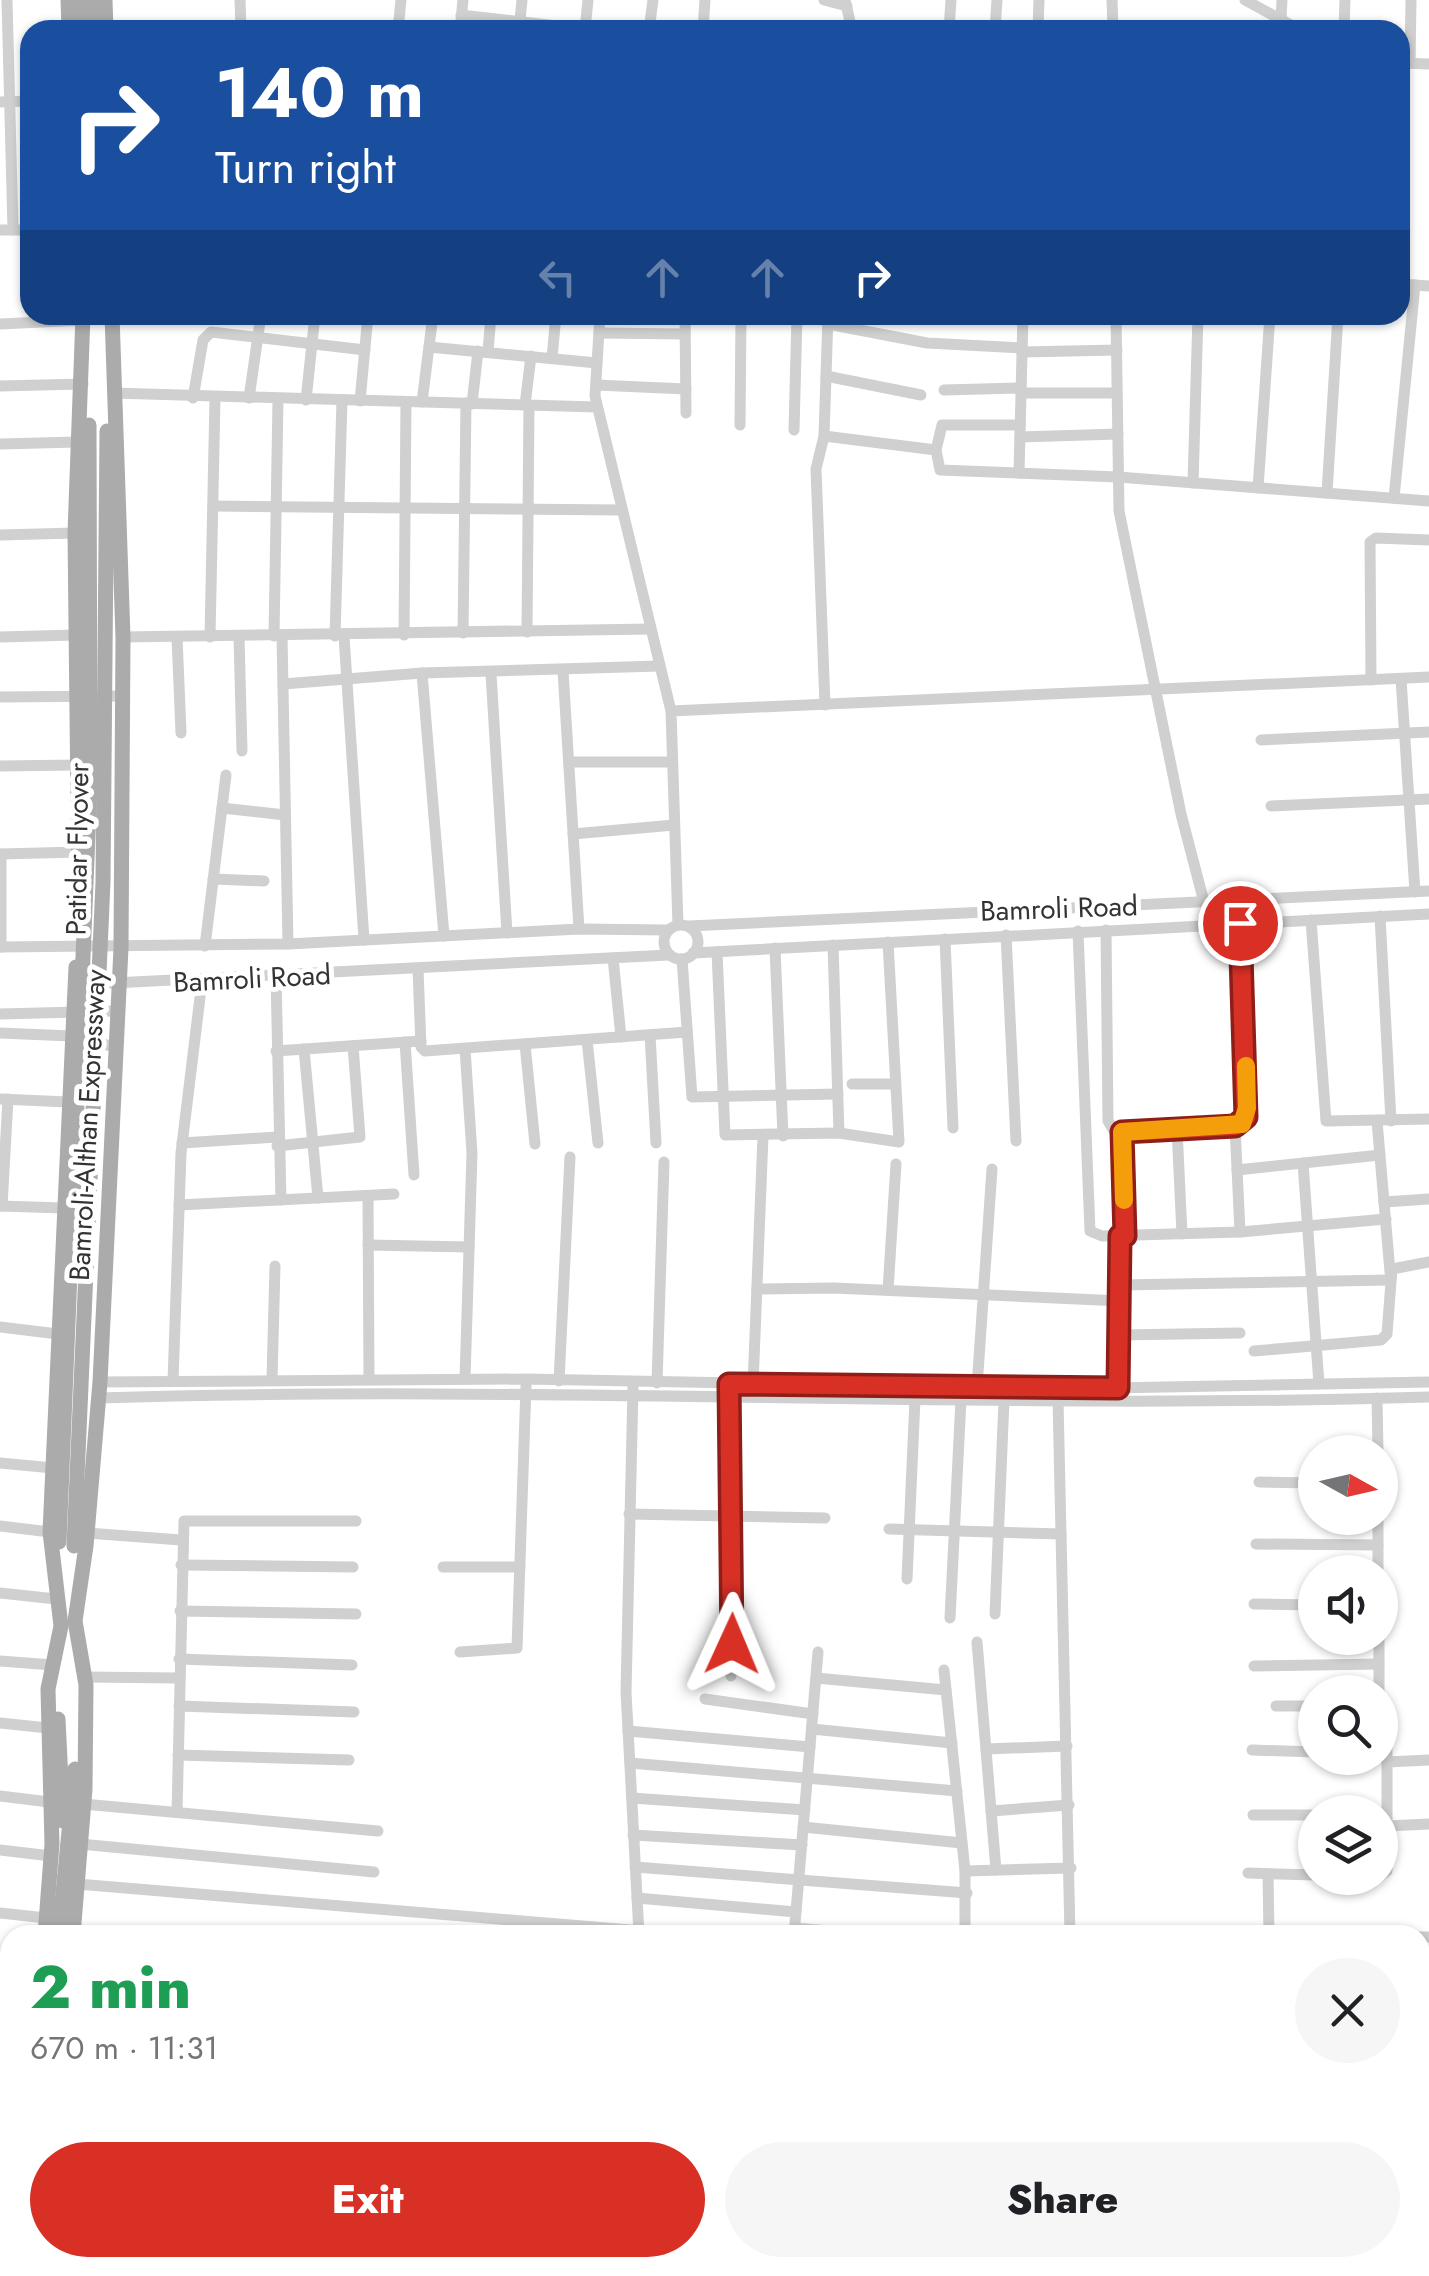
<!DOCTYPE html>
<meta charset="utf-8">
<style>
:root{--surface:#fff;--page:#f6f6f6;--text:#202124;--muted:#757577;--accent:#d93025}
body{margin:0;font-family:Jost,sans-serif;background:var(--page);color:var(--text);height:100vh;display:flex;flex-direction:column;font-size:38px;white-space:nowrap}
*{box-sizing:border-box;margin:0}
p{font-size:32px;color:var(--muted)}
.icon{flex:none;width:55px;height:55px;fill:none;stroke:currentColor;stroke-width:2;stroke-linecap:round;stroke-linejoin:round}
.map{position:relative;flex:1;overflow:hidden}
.side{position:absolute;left:0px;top:1925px;width:1430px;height:352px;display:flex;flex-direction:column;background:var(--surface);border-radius:30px 30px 0 0;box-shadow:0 2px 8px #0004}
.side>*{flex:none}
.banner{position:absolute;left:20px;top:20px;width:1390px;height:305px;border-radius:30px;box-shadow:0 2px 8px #0004;background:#1a4fa0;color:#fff;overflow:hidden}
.needle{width:65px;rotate:98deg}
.fabs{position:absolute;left:1298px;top:1435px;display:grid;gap:20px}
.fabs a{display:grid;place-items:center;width:100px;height:100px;border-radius:50%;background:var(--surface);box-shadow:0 2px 8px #0004;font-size:50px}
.pin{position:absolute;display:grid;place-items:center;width:85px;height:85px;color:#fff;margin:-42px;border:5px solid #fff;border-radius:50%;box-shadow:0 2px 10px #0007}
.me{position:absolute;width:110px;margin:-55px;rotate:1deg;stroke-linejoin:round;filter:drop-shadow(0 0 8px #0008)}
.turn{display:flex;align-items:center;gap:35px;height:210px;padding:0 30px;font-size:45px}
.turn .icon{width:130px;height:130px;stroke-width:2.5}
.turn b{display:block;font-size:70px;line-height:85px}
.lanes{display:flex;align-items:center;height:95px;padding:0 30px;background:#0003;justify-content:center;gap:50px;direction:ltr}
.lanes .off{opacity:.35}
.round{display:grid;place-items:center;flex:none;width:105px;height:105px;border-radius:52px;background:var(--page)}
.overview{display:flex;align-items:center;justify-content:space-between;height:170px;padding:0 30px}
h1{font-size:60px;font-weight:800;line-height:75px;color:#1e9e55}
.action{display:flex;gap:20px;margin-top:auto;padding:20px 30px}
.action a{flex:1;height:115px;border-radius:60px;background:var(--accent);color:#fff;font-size:40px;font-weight:800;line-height:115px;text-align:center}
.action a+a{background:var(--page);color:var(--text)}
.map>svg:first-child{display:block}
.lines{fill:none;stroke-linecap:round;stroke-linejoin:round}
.minor{stroke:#d0d0d0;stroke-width:11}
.major{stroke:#ababab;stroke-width:15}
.major-bridge{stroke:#ababab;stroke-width:15}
.route-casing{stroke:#8d1f18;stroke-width:25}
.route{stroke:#d93025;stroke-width:18}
.slow{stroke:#f59e0b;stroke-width:18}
.labels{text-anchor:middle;stroke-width:10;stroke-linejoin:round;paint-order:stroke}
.street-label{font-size:28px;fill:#333;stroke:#fff}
</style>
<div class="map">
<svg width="1429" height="2276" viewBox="0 0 1429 2276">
<rect width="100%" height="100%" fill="#fff"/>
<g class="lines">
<!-- minor -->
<g class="minor">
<path d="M 7,0 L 13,230"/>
<path d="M 240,0 L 241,30"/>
<path d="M 824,0 L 847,6"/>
<path d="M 845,0 L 852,30"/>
<path d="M 1112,0 L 1113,30"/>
<path d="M 1245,0 L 1300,30"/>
<path d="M 461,15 L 593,30"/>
<path d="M 1281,20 L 1282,0"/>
<path d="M 703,26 L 718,30"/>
<path d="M 949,26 L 1050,30"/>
<path d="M 398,30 L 401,0"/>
<path d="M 460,30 L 463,0"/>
<path d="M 519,30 L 522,0"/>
<path d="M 585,30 L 588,0"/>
<path d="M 649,30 L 653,0"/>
<path d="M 703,30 L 705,0"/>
<path d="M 949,30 L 951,0"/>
<path d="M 995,30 L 997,0"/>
<path d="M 1038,30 L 1039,0"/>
<path d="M 1344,30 L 1345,0"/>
<path d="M 1400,63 L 1429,64"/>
<path d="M 1410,63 L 1411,0"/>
<path d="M 0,102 L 30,101"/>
<path d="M 0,230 L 30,230"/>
<path d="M 1400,284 L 1429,286"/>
<path d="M 600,315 L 595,396 L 671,711"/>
<path d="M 685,315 L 686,413"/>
<path d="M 1116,315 L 1119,511 L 1181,814 L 1204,902"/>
<path d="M 0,324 L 83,320"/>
<path d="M 828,324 L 927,343 L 1022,348"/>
<path d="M 599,333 L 685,334"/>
<path d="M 429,347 L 597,363"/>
<path d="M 488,352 L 491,315"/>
<path d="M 1022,352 L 1117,350"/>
<path d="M 552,358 L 556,315"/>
<path d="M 826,376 L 921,395"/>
<path d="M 596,385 L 686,389"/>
<path d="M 0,386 L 83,384"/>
<path d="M 944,390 L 1021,388"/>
<path d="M 113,393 L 597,407"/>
<path d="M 1021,393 L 1117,393"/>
<path d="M 193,398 L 203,340 L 211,332 L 365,350"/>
<path d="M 249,398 L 261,315"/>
<path d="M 306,400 L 315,315"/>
<path d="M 360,401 L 368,315"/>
<path d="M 422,402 L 433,315"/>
<path d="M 472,404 L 478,351"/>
<path d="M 525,405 L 531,356"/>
<path d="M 740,425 L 741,315"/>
<path d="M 794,430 L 797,315"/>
<path d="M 824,436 L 936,450 L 940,470 L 1118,477 L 1429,501"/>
<path d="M 1020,437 L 1118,434"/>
<path d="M 0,444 L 77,442"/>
<path d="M 936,450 L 942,425 L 1020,425"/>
<path d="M 1019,473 L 1023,315"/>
<path d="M 1193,483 L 1198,315"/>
<path d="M 1258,488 L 1270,315"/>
<path d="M 1327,493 L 1338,315"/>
<path d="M 1394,498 L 1415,285"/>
<path d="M 213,506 L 621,510"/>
<path d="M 0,535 L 75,533"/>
<path d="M 527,632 L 529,405"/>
<path d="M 463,633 L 466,403"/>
<path d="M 404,635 L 406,402"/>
<path d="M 274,636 L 278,399"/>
<path d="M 282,636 L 288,944"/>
<path d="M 335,636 L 342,400"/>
<path d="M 344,636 L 364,940"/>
<path d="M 0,637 L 76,635"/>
<path d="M 123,637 L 650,629"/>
<path d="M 177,637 L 181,733"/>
<path d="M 210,637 L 215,398"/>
<path d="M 239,637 L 242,751"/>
<path d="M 563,671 L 579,929"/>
<path d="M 422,673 L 444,936"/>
<path d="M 491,674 L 507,933"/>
<path d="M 1401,679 L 1415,892"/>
<path d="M 1371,680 L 1370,542 L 1376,538 L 1429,540"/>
<path d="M 283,684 L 422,673 L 659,666"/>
<path d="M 0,697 L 123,696"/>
<path d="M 825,705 L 816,469 L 824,436 L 828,315"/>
<path d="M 1261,740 L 1429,732"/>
<path d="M 569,762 L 672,762"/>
<path d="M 0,766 L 78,765"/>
<path d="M 1271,806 L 1429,799"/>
<path d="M 222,808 L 285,815"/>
<path d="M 573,834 L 674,825"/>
<path d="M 0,854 L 79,852"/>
<path d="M 213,879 L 264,881"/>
<path d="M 1380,916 L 1391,1121"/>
<path d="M 1311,920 L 1326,1121 L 1429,1119"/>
<circle cx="681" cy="942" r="17"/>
<path d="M 678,925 L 671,711 L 1429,677"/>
<path d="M 689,926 L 1429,891"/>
<path d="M 1106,930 L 1108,1121 L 1114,1131 L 1122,1132 L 1235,1126 L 1246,1117 L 1240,923"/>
<path d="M 1078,931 L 1090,1231 L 1102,1236 L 1240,1232 L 1386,1219"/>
<path d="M 1006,935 L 1016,1141"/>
<path d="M 945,939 L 953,1128"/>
<path d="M 833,945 L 839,1133"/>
<path d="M 205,946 L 226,775"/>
<path d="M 0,947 L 288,944 L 579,929 L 668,930"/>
<path d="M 1,947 L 1,854"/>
<path d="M 775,948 L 783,1136"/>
<path d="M 717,952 L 725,1135 L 839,1133 L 899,1142 L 888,942"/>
<path d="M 693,953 L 1429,914"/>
<path d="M 613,958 L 621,1037"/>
<path d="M 682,959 L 692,1097 L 838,1094"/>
<path d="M 418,969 L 421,1047 L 425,1051 L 687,1032"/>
<path d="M 276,976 L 281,1200"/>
<path d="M 74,985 L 669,955"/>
<path d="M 0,1014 L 117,1011"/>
<path d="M 0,1033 L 71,1036 L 115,1047"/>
<path d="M 650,1035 L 656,1143"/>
<path d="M 587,1040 L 598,1143"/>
<path d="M 405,1042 L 414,1175"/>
<path d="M 525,1044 L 535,1144"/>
<path d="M 304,1049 L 318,1198"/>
<path d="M 465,1049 L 472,1153 L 465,1379"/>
<path d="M 276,1051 L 421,1041"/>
<path d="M 852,1084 L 895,1084"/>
<path d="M 0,1099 L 68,1102"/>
<path d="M 1377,1121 L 1390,1272"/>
<path d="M 1235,1126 L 1240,1232"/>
<path d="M 1177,1129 L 1182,1234"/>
<path d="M 1122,1132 L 1125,1236"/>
<path d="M 182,1143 L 277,1137"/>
<path d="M 277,1146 L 360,1137 L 353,1046"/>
<path d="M 1303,1163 L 1319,1384"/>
<path d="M 1237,1170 L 1380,1155"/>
<path d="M 368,1196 L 369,1379"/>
<path d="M 1384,1202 L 1429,1199"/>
<path d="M 179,1205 L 394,1194"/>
<path d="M 0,1206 L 63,1208"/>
<path d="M 2,1206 L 8,1099"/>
<path d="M 368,1245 L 469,1247"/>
<path d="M 1121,1285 L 1389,1280"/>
<path d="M 757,1289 L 834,1288 L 1121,1301"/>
<path d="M 888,1290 L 896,1164"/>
<path d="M 0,1327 L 58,1334"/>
<path d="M 1120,1335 L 1240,1333"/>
<path d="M 1254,1351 L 1381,1340 L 1387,1334 L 1392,1269 L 1429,1262"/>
<path d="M 272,1379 L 275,1266"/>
<path d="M 173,1381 L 181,1153 L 202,981"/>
<path d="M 559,1381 L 570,1157"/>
<path d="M 100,1382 L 526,1379 L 1057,1389 L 1429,1382"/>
<path d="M 657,1383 L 664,1162"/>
<path d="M 753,1385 L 763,1136"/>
<path d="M 977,1387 L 992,1169"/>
<path d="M 633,1388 L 626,1692 L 639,1934"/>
<path d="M 1118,1388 L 1120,1236"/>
<path d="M 729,1390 L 731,1676"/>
<path d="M 99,1398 C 542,1384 986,1411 1429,1397"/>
<path d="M 1377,1398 L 1378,1452"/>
<path d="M 1058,1400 L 1070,1935"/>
<path d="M 0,1463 L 53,1468"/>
<path d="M 1259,1482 L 1315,1483"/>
<path d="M 629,1514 L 825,1518"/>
<path d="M 1378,1518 L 1378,1572"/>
<path d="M 0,1526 L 50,1532"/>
<path d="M 889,1529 L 1061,1534"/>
<path d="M 87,1533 L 181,1540"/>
<path d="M 1256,1544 L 1378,1545"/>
<path d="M 181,1565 L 353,1567"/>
<path d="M 443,1567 L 520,1567"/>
<path d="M 907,1579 L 915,1399"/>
<path d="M 0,1593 L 56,1599"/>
<path d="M 1254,1604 L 1315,1605"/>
<path d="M 180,1611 L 356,1614"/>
<path d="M 995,1614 L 1004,1400"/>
<path d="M 950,1618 L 961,1399"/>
<path d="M 1379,1638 L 1379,1692"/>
<path d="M 977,1642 L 996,1870"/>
<path d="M 460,1652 L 517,1648 L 526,1386"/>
<path d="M 179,1659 L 352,1665"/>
<path d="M 0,1661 L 53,1665"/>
<path d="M 1254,1666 L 1379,1664"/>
<path d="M 944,1670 L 965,1871 L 965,1935"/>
<path d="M 84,1677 L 179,1678"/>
<path d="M 816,1678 L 946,1690"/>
<path d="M 705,1699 L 813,1714"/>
<path d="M 179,1706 L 354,1712"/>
<path d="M 1276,1706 L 1315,1706"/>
<path d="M 0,1723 L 48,1728"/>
<path d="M 812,1729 L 952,1743"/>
<path d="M 628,1731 L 810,1747"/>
<path d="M 986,1749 L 1067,1746"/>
<path d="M 1252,1750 L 1315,1752"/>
<path d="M 178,1755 L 349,1760"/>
<path d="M 1387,1762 L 1429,1760"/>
<path d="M 630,1763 L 957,1791"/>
<path d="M 0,1796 L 49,1802"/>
<path d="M 632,1798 L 805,1810"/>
<path d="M 83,1804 L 378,1831"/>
<path d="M 991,1811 L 1069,1805"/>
<path d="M 177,1812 L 184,1521 L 356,1521"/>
<path d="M 1253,1815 L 1315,1815"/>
<path d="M 1387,1826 L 1429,1824"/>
<path d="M 803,1827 L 962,1843"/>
<path d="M 633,1835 L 802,1845"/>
<path d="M 80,1844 L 374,1872"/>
<path d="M 0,1850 L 51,1856"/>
<path d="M 635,1867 L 967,1893"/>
<path d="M 965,1871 L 1071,1868"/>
<path d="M 1248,1873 L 1315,1875"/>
<path d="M 1268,1874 L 1269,1935"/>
<path d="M 1380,1876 L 1387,1871 L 1387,1730"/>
<path d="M 77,1884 L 690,1935"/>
<path d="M 637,1898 L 796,1912"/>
<path d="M 0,1913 L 46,1918"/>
<path d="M 794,1928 L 877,1935"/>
<path d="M 794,1935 L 818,1652"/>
<path d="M 1420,1937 L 1429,1937"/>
<path d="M 0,1977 L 10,1978"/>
<path d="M 1420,2017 L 1429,2017"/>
<path d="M 0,2062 L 10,2063"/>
<path d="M 1420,2097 L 1429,2096"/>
<path d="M 0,2195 L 10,2195"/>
<path d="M 1420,2250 L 1429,2249"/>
<path d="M 337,2268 L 338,2276"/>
<path d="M 582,2268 L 653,2274"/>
<path d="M 784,2268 L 785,2276"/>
<path d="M 975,2268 L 975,2276"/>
<path d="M 1339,2268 L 1339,2276"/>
<path d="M 1398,2268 L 1398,2276"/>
<path d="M 242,2276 L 250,2268"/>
<path d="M 1053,2276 L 1053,2268"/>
<path d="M 1109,2276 L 1109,2268"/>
<path d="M 1166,2276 L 1166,2268"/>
<path d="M 1222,2276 L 1222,2268"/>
<path d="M 1281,2276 L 1282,2268"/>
</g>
<!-- major -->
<g class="major">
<path d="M 68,0 L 69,30"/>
<path d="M 80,0 L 82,30"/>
<path d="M 94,0 L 95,30"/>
<path d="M 105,0 L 106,30"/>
<path d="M 79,894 L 75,533 L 83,315"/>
<path d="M 58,1719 L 63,1821"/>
<path d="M 45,1935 L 52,1844 L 48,1689 L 61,1626 L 50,1532 L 76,967"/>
<path d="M 59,1935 L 75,1769"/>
<path d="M 73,1935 L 85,1789 L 86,1685 L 75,1621 L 86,1546 L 100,1382 L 121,948 L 123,637 L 112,315"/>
<path d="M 18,2276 L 19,2268"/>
<path d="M 30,2276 L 31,2268"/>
<path d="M 49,2276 L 49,2268"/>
</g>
<!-- major-bridge -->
<g class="major-bridge">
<path d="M 59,1542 L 90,786 L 89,425"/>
<path d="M 74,1546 L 103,882 L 107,431"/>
</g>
</g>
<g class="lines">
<defs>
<path id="route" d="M 732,1644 L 729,1384 L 1118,1388 L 1120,1236 L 1125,1236 L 1122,1132 L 1235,1126 L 1246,1117 L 1240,923"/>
</defs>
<!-- route casing -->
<use href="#route" class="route-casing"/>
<!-- route -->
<use href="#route" class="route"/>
<!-- slow -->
<path class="slow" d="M 1124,1200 L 1122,1132 L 1242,1124 L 1247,1108 L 1246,1066"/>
</g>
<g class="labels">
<!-- street labels -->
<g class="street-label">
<text transform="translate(77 849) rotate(-89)" y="10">Patidar Flyover</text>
<text transform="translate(1059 908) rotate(-2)" y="10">Bamroli Road</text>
<text transform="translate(252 978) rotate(-3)" y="10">Bamroli Road</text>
<text transform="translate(87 1125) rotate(-87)" y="10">Bamroli-Althan Expressway</text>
</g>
</g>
</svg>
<div class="fabs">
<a><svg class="needle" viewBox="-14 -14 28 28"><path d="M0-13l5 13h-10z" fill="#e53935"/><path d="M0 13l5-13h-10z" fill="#757577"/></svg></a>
<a><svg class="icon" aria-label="sound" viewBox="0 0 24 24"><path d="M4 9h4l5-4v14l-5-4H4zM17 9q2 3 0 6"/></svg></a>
<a><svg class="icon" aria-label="search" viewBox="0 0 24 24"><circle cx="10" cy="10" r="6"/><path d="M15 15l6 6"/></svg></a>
<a><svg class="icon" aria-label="layers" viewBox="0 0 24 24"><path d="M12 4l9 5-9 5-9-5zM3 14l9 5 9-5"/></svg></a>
</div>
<div class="pin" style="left:1240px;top:923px;background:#d93025"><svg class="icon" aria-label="arrive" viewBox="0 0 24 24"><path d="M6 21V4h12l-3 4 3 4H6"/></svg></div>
<svg class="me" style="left:732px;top:1644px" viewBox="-20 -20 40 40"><path d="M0-17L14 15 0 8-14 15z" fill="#d93025" stroke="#fff" stroke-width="4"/></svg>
<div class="banner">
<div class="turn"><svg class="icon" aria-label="right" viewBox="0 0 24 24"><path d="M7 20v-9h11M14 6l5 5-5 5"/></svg><div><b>140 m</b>Turn right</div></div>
<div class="lanes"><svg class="icon off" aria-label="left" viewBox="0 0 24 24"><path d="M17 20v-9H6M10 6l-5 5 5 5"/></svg><svg class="icon off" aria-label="ahead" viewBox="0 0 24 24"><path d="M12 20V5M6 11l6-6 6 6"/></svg><svg class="icon off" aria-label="ahead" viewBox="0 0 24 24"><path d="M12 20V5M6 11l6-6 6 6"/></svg><svg class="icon" aria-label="right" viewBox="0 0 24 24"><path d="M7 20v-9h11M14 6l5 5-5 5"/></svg></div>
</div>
<section class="side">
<div class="overview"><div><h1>2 min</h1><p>670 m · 11:31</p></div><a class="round"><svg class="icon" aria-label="close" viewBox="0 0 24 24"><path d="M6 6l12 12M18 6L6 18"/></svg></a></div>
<div class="action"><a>Exit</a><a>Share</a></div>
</section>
</div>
